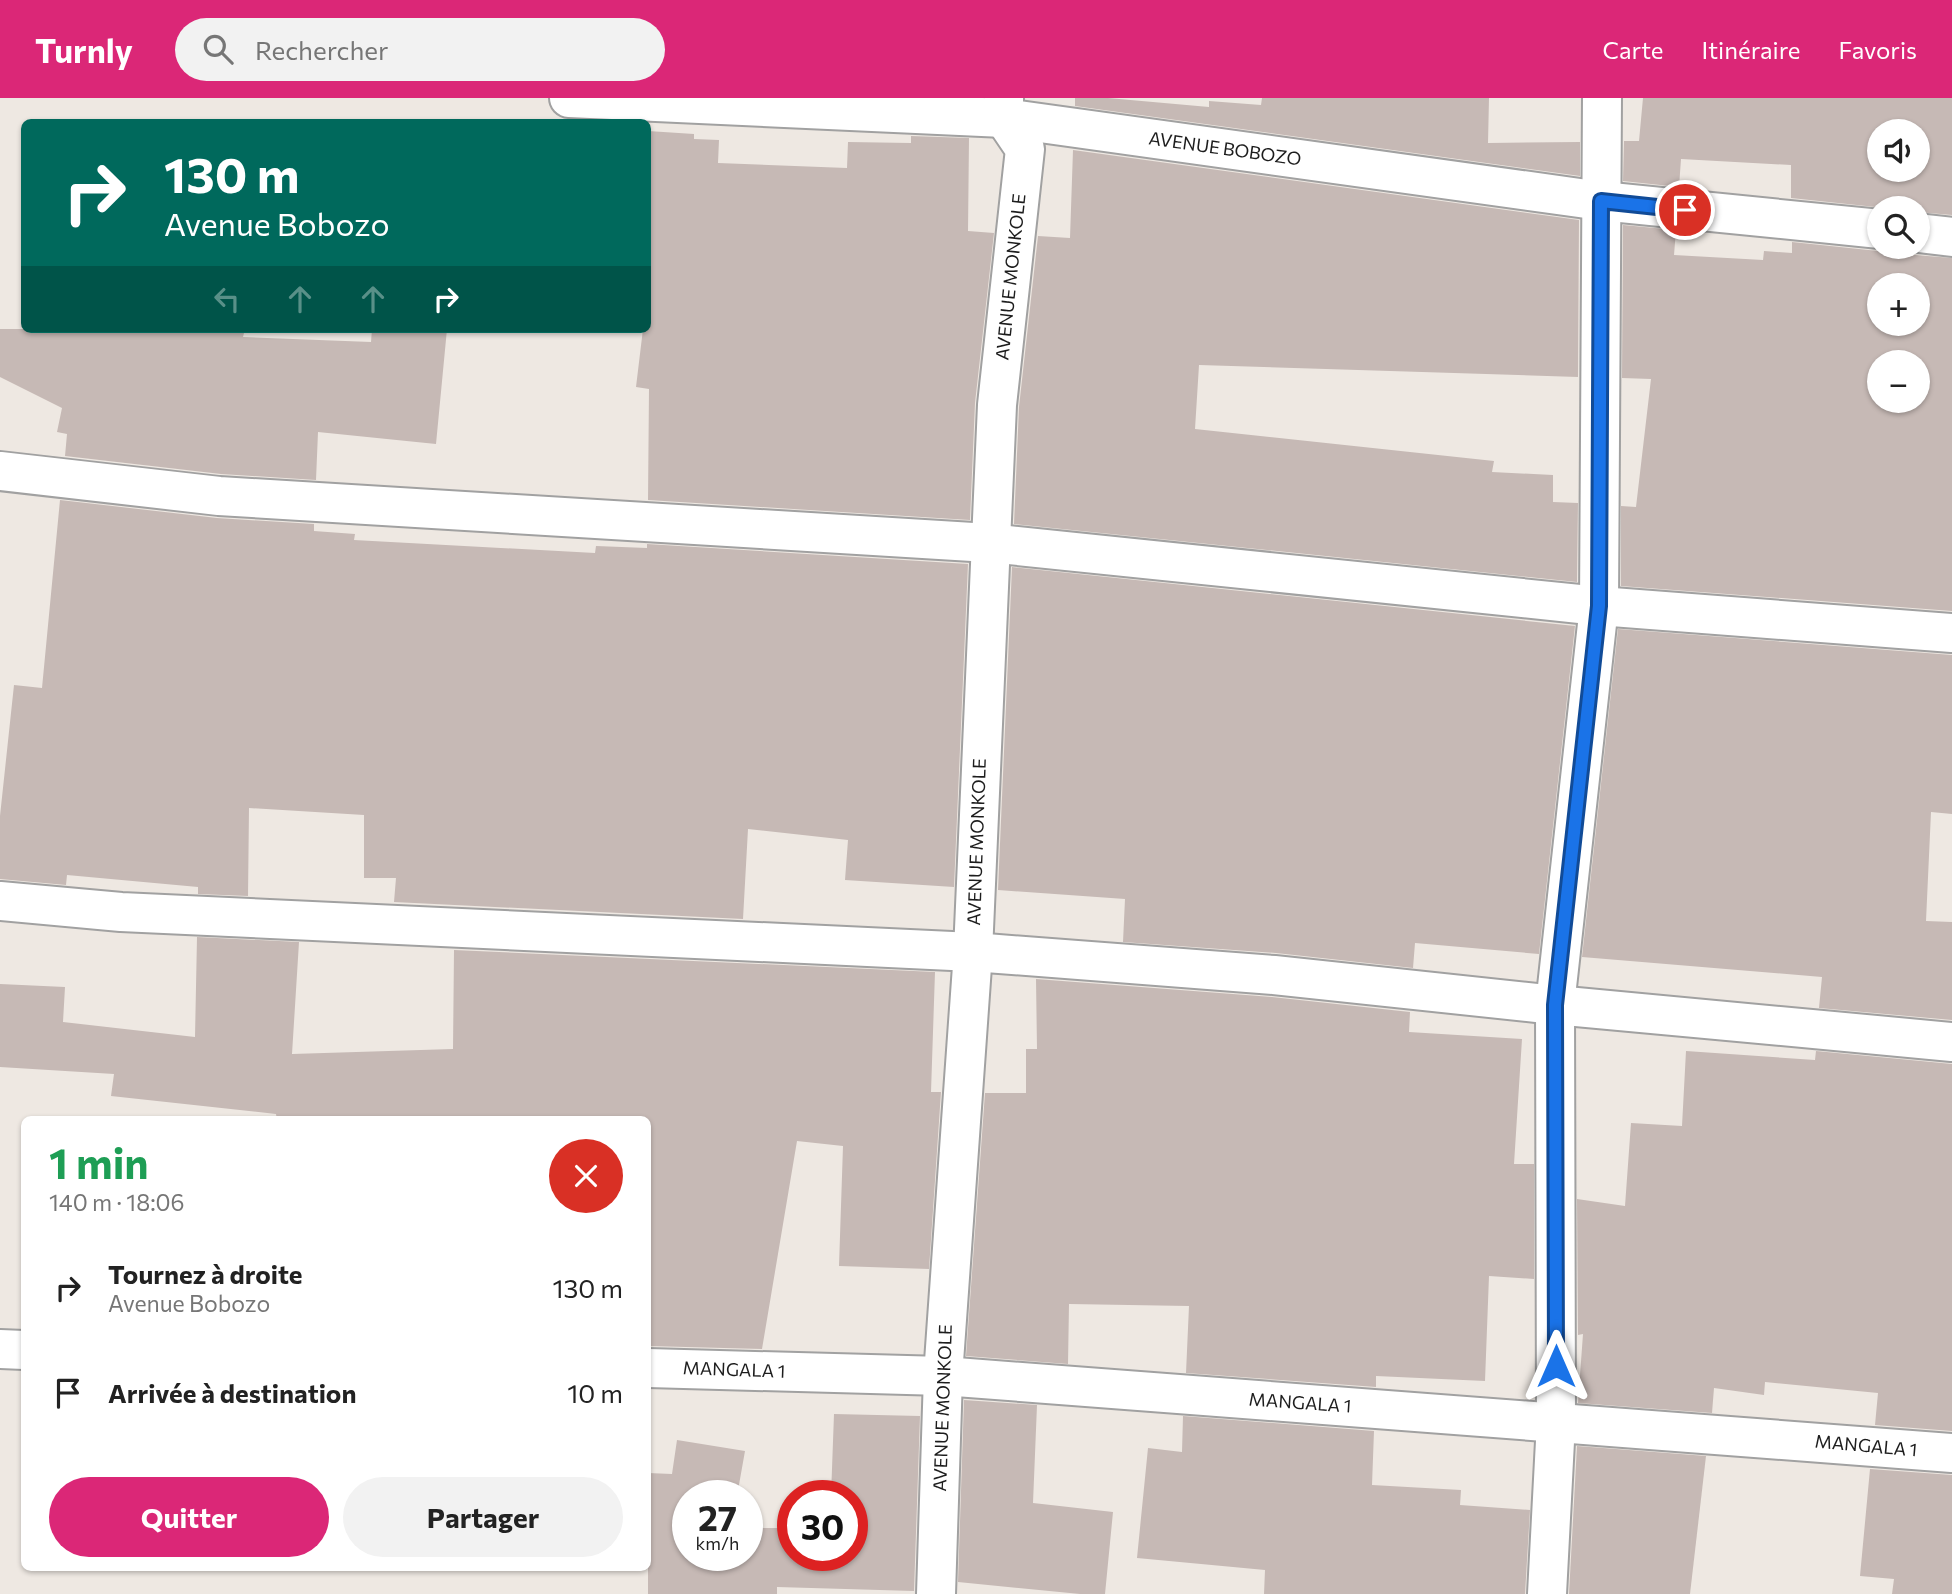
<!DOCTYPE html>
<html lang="fr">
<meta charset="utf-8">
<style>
:root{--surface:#fff;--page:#f2f2f2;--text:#222;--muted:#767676;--accent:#db2777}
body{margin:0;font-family:Commissioner,sans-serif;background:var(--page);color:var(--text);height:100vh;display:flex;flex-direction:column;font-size:26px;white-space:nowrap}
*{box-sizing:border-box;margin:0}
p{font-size:23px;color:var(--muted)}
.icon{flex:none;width:38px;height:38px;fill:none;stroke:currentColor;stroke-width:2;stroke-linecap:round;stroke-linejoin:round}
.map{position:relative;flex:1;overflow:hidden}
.details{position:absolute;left:21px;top:1018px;width:630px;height:455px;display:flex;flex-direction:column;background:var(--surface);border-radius:10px;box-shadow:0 2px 5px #0004}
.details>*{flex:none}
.top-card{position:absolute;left:21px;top:21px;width:630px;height:214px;border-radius:10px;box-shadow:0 2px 5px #0004;background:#00695c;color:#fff;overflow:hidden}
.controls{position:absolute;left:1867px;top:21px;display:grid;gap:14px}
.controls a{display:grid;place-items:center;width:63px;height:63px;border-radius:50%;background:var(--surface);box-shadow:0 2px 5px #0004;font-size:35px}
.speed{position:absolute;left:672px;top:1382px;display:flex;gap:14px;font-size:35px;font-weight:700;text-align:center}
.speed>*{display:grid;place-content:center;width:91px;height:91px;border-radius:50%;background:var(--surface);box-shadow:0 2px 5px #0004;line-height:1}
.speed small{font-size:18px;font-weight:400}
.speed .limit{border:10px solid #d22;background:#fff;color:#111}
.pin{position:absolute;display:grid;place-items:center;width:60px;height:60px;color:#fff;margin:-30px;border:4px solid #fff;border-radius:50%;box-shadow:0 2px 7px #0007}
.me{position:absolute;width:77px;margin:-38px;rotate:0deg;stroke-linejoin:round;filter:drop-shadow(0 0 5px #0008)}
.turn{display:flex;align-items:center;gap:24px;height:147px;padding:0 28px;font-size:32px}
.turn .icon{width:91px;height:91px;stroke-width:2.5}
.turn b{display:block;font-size:49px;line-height:60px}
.lanes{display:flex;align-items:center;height:66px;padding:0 28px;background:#0003;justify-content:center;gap:35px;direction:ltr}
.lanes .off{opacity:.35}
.round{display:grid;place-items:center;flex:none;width:74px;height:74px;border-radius:37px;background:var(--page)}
.summary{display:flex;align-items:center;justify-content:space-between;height:119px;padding:0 28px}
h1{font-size:42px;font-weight:700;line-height:52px;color:#1e9e55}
.primary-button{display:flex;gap:14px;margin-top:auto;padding:14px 28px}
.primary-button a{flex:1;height:80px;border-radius:42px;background:var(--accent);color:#fff;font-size:28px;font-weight:700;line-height:80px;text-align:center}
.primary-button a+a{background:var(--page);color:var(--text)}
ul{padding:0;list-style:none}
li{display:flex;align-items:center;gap:21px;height:105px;padding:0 28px}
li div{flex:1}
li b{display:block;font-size:26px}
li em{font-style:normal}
header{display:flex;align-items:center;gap:42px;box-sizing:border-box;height:98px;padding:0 35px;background:var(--accent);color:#fff}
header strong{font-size:33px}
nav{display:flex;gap:38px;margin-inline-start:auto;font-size:24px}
.search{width:490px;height:63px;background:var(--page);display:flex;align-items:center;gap:18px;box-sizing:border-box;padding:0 24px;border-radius:38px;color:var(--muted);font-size:26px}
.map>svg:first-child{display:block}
.building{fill:#c6b9b5;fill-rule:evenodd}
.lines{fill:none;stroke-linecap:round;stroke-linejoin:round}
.minor-casing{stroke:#a1a1a1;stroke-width:42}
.minor{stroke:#fff;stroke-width:38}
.route-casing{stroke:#114b97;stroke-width:18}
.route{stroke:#1a73e8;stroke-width:12}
.labels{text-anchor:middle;stroke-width:7;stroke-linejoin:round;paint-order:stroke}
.street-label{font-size:18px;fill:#1d1d1d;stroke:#fff}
</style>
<header>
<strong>Turnly</strong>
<div class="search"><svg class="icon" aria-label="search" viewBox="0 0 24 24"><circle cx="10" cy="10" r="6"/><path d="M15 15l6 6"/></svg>Rechercher</div>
<nav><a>Carte</a><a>Itinéraire</a><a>Favoris</a></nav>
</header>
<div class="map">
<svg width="1952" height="1496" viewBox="0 0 1952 1496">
<rect width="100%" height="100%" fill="#eee8e2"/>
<!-- building -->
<g class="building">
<path d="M 1075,0 L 1108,0 L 1209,9 L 1209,3 L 1261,7 L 1262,0 L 1489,0 L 1488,45 L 1580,44 L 1580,78 L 1075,8 Z"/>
<path d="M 1643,0 L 1952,0 L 1952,117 L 1918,114 L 1918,110 L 1885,110 L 1791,100 L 1791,67 L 1681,61 L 1679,89 L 1623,83 L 1624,43 L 1639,43 ZM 1880,33 L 1918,33 L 1918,72 L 1880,72 Z"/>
<path d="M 648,33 L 694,36 L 694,41 L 719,42 L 718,65 L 847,70 L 848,44 L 911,45 L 911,38 L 969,40 L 968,133 L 994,135 L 975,305 L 970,422 L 648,402 L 649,291 L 636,289 L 643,231 L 648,231 Z"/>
<path d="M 1073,52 L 1579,122 L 1578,279 L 1199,267 L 1195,331 L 1494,363 L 1492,374 L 1553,377 L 1553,404 L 1578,405 L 1577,484 L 1014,426 L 1019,309 L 1038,138 L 1070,140 Z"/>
<path d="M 1623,127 L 1676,132 L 1674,157 L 1763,162 L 1764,153 L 1792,155 L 1792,144 L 1878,153 L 1902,149 L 1915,157 L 1952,160 L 1952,513 L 1621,488 L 1621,408 L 1636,409 L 1651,281 L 1622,280 ZM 1880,187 L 1918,187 L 1918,226 L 1880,226 ZM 1880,264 L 1918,264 L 1918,303 L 1880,303 Z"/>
<path d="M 0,231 L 245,231 L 243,239 L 371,244 L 372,231 L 447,231 L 436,346 L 318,334 L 316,382 L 221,376 L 65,358 L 67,336 L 57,334 L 62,310 L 0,279 Z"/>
<path d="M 60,402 L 217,420 L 314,426 L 314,433 L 355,436 L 354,442 L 595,455 L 596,448 L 647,450 L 647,446 L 968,466 L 954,789 L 845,782 L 848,742 L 748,731 L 743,821 L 394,804 L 396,780 L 364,780 L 364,717 L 249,710 L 248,798 L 198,796 L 198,789 L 67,777 L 66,787 L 0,781 L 0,718 L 14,587 L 42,590 Z"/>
<path d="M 1012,469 L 1575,528 L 1539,856 L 1415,845 L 1413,870 L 1276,855 L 1123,844 L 1125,801 L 998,792 Z"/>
<path d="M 1618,531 L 1952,557 L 1952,716 L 1931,714 L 1926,823 L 1952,824 L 1952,922 L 1819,910 L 1822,879 L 1582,859 Z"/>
<path d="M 197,839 L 299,844 L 292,956 L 453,951 L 454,852 L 935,874 L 931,994 L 941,994 L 929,1171 L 839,1168 L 843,1048 L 797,1043 L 762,1251 L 648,1248 L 648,1022 L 277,1022 L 276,1016 L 111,998 L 114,976 L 0,969 L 0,886 L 65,889 L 63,924 L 195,939 Z"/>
<path d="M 1036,881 L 1272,899 L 1410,914 L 1409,934 L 1522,941 L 1514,1066 L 1534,1066 L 1534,1181 L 1489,1178 L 1485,1283 L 1376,1278 L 1376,1289 L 1186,1275 L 1189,1208 L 1069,1206 L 1068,1266 L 966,1258 L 985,995 L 1026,995 L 1026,951 L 1037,951 Z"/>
<path d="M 1686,953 L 1815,962 L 1816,953 L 1952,966 L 1952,1333 L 1875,1327 L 1878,1295 L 1765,1284 L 1764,1297 L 1714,1290 L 1712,1315 L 1578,1305 L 1583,1236 L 1578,1237 L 1577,1101 L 1625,1108 L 1631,1025 L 1682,1028 Z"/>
<path d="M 964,1302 L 1037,1307 L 1033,1405 L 1113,1414 L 1105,1496 L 1080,1496 L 958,1484 Z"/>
<path d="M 834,1316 L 920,1318 L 914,1493 L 777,1489 L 777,1496 L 648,1496 L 648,1375 L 672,1376 L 677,1342 L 745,1353 L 737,1398 L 688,1398 L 688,1458 L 747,1458 L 747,1430 L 793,1430 L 793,1458 L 852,1458 L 852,1398 L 831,1398 Z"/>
<path d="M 1183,1318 L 1374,1333 L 1372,1387 L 1461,1392 L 1460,1407 L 1530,1412 L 1525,1496 L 1264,1496 L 1265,1472 L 1137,1460 L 1148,1350 L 1182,1354 Z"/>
<path d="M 1577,1348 L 1706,1358 L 1690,1496 L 1569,1496 Z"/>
<path d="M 1870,1371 L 1952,1377 L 1952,1496 L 1892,1496 L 1894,1481 L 1860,1478 Z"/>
</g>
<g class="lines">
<defs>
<g id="minor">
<path d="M 569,0 L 1004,20 L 1601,103 L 1880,131"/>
<path d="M 1918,135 L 1952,139"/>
<path d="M 0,373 L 219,398 L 989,445 L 1599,508 L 1952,535"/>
<path d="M 0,803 L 121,814 L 973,854 L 1274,877 L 1555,907 L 1952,944"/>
<path d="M 0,1251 L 24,1252"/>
<path d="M 648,1270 L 943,1278 L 1952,1355"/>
<path d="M 936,1496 L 943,1278 L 973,854 L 997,307 L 1025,51 L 1004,20 L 1004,0"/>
<path d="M 1547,1496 L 1556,1324 L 1555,907 L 1599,508 L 1602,0"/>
</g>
</defs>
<!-- minor casing -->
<use href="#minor" class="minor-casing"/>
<!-- minor -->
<use href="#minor" class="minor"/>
</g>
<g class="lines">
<defs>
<path id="route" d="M 1556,1268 L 1555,907 L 1599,508 L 1601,103 L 1685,112"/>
</defs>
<!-- route casing -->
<use href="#route" class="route-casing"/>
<!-- route -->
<use href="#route" class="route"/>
</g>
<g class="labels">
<!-- street labels -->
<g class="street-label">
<text transform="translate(1225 51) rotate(8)" y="6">AVENUE BOBOZO</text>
<text transform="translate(1011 179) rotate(-84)" y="6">AVENUE MONKOLE</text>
<text transform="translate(977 744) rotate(-88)" y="6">AVENUE MONKOLE</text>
<text transform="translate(734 1272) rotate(2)" y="6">MANGALA 1</text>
<text transform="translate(1300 1305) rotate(4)" y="6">MANGALA 1</text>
<text transform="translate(943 1310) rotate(-88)" y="6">AVENUE MONKOLE</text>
<text transform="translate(1866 1348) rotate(5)" y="6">MANGALA 1</text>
</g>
</g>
</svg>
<div class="controls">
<a><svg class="icon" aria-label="sound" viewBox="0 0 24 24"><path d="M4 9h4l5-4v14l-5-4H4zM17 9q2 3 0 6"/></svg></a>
<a><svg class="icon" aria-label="search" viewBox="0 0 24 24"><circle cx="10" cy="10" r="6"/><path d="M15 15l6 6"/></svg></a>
<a>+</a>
<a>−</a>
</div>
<div class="speed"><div>27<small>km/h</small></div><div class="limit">30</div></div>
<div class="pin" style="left:1685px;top:112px;background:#d93025"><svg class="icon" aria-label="arrive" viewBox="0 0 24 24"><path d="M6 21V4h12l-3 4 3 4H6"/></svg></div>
<svg class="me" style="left:1556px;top:1268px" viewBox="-20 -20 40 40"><path d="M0-17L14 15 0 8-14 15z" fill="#1a73e8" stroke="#fff" stroke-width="4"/></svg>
<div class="top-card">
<div class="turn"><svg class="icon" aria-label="right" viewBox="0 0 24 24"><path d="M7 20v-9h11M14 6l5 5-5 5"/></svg><div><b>130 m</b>Avenue Bobozo</div></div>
<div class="lanes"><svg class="icon off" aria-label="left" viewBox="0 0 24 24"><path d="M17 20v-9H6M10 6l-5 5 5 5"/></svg><svg class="icon off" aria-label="ahead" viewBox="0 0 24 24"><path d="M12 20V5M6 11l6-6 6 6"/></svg><svg class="icon off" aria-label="ahead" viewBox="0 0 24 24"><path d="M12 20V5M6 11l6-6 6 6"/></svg><svg class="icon" aria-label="right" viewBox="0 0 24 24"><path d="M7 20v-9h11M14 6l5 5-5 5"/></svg></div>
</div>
<section class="details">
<div class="summary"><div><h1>1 min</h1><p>140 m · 18:06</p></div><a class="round" style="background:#d93025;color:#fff"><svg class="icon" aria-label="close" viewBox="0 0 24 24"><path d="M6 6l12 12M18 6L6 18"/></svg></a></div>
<ul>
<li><svg class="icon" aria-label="right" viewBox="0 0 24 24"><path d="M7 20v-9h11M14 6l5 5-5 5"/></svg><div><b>Tournez à droite</b><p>Avenue Bobozo</p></div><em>130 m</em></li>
<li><svg class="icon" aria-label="arrive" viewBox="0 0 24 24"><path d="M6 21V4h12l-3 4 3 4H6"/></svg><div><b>Arrivée à destination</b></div><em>10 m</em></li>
</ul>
<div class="primary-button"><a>Quitter</a><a>Partager</a></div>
</section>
</div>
